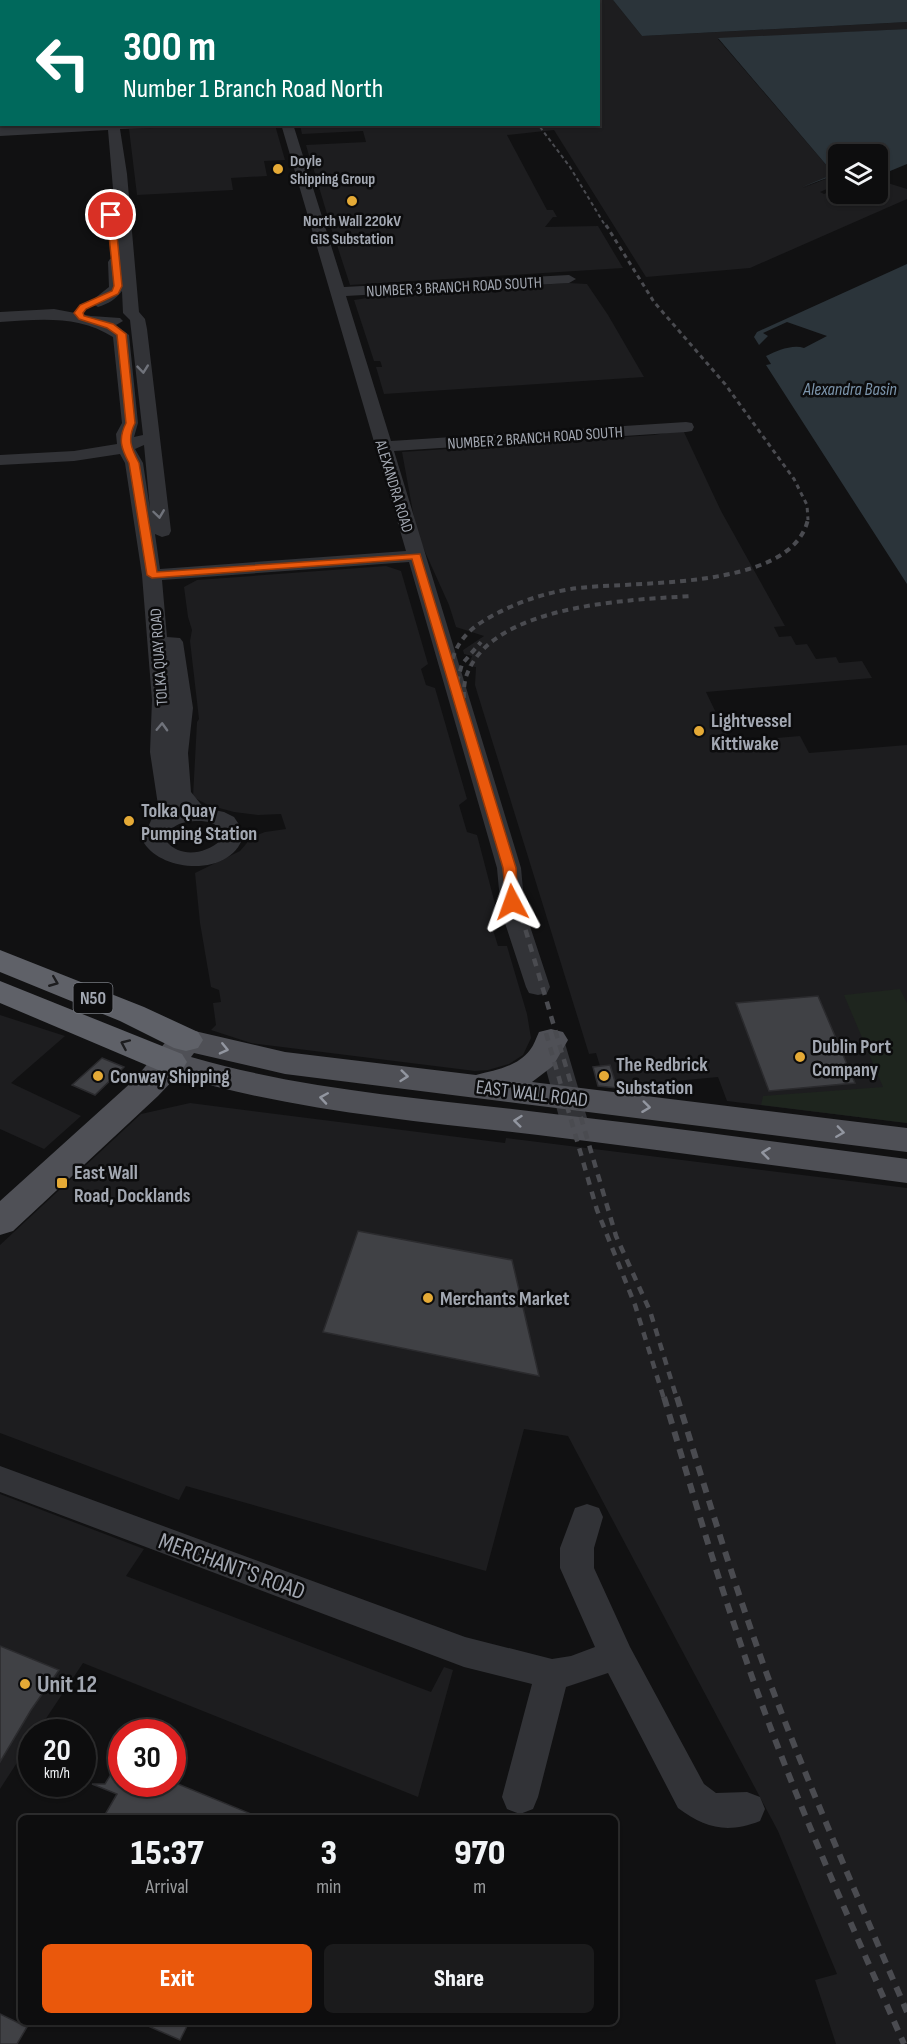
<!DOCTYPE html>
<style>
:root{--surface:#0d0d0e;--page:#1b1b1c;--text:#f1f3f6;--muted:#9a9c9e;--line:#2d2d2e;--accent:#ea580c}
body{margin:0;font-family:"Sofia Sans Condensed",sans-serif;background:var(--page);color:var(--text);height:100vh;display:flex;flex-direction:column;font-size:22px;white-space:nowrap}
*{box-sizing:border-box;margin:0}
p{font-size:20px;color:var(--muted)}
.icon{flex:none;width:33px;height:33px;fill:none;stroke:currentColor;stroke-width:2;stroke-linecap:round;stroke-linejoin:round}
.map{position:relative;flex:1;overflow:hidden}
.details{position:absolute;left:18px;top:1815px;width:600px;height:210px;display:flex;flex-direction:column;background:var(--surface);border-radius:9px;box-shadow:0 2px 4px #0004,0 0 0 2px var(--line)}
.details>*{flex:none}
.guide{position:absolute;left:0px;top:0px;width:600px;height:126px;box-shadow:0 2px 4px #0004,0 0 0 2px var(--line);background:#00695c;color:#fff;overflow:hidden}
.fabs{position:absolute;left:828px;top:144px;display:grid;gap:12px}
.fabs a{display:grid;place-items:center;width:60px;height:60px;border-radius:9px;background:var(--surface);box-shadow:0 2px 4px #0004,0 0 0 2px var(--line);font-size:30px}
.speed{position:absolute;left:18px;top:1719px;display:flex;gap:12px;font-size:30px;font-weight:700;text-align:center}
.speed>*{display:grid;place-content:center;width:78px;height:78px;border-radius:50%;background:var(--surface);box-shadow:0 2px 4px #0004,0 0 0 2px var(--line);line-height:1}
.speed small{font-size:15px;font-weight:400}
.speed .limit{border:9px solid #d22;background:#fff;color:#111}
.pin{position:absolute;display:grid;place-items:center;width:51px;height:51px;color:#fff;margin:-26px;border:3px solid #fff;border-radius:50%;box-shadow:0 2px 6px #0007}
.me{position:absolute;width:66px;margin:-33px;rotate:356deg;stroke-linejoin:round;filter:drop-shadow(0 0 4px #0008)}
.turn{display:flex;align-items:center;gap:21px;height:126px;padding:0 24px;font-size:27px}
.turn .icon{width:78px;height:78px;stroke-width:2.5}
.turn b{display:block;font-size:42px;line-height:51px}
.eta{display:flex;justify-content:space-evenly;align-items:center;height:102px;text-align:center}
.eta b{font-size:36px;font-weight:800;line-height:42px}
.primary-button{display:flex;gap:12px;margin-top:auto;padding:12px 24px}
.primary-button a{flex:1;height:69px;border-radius:9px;background:var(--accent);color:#fff;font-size:24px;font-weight:800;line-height:69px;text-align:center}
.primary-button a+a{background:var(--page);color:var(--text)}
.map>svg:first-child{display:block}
.built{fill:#1d1d1f}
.green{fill:#1e251e}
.water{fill:#2b343a}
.building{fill:#404145;stroke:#2b2b2e;stroke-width:1.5}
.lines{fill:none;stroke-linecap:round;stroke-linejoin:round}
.minor{fill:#323337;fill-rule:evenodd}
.major{fill:#4f5056;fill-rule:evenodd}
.highway{fill:#5f6168;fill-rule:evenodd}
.rail-far4{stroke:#4a4b50;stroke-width:2;stroke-dasharray:4 3;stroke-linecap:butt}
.rail-far3{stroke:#4a4b50;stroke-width:3;stroke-dasharray:4.5 4;stroke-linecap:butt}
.rail-far2{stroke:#4a4b50;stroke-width:4;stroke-dasharray:6 5;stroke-linecap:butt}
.rail-far1{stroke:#4a4b50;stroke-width:4.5;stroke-dasharray:8 7;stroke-linecap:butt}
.rail{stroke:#4a4b50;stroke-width:6;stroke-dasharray:10 8;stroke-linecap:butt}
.oneway{stroke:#70737b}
.oneway2{stroke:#1d1d1f}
.oneway3{stroke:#9296a0}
.route{fill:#ea580c;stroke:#983908;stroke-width:1.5}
.poi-dot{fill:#e5aa36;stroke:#0c0c0d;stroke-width:2}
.labels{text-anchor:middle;stroke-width:5;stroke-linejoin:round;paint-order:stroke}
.far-poi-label{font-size:16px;font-weight:bold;fill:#a3a8b2;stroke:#0c0c0d;text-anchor:start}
.far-street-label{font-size:16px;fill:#a3a8b2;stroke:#0c0c0d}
.far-water-label{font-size:18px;font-style:italic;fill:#7c95ac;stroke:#0c0c0d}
.shield{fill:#0c0c0d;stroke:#767980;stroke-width:1.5}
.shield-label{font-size:18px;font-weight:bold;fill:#a3a8b2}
.poi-label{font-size:20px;font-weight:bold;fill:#a3a8b2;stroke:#0c0c0d;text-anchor:start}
.street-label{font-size:20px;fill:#a3a8b2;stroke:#0c0c0d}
.near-street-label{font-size:24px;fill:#a3a8b2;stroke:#0c0c0d}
.near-poi-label{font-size:24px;font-weight:bold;fill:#a3a8b2;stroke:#0c0c0d;text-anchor:start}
</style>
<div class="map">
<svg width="907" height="2044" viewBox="0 0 907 2044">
<rect width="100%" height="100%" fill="#111112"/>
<!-- built -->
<g class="built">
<path d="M 261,0 L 613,0 L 642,36 L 907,22 L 907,29 L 718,39 L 834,174 L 803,188 L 838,174 L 833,170 L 838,167 L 838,184 L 820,192 L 824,194 L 838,188 L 838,194 L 878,194 L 878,180 L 907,189 L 907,199 L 750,268 L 646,277 L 554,130 L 507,135 L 547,210 L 553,210 L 557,217 L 553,217 L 545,227 L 598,226 L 623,268 L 350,285 L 335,239 L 339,237 L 334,236 L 331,228 L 333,226 L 330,224 L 313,167 L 316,163 L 310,159 L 306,145 L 366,142 L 363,131 L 302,134 L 300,125 L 598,124 L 598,2 Z"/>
<path d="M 228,125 L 275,125 L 285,160 L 264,161 L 267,176 L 231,178 L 233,190 L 137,195 L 129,129 Z"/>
<path d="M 568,283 L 587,284 L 608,315 L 644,377 L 384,394 L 376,367 L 382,367 L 381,363 L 380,361 L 374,361 L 354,300 L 392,294 Z"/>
<path d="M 683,430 L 721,511 L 785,626 L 774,627 L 779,637 L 791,636 L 796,645 L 807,644 L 816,659 L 836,657 L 839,663 L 862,661 L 872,678 L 706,692 L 730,742 L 800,736 L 809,753 L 907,745 L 907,1123 L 727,1101 L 718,1077 L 634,1085 L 632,1090 L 598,1086 L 593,1067 L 600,1066 L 596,1053 L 589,1054 L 478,695 L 475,685 L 476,667 L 468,666 L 472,656 L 464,654 L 463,650 L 484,636 L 456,627 L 449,605 L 417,534 L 402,452 L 654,435 Z"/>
<path d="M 386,566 L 401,571 L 428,664 L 421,669 L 426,685 L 435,688 L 467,799 L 459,805 L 467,832 L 477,835 L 500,923 L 493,930 L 498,946 L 507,946 L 527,1014 L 531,1038 L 523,1055 L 509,1064 L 488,1070 L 475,1071 L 251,1043 L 211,1030 L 216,1025 L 213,1003 L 221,1002 L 219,990 L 211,987 L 200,923 L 195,873 L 240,851 L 252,837 L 265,832 L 286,829 L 281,814 L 258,815 L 234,812 L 208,805 L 193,797 L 197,722 L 199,719 L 190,641 L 192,630 L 188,617 L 184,587 L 197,580 Z"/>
<path d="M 0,1015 L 65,1036 L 11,1083 L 81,1116 L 44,1149 L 0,1129 Z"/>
<path d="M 190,1103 L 505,1143 L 506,1138 L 907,1188 L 907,2044 L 836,2044 L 815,1980 L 837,1974 L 778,1831 L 568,1436 L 524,1429 L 486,1571 L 186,1486 L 179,1500 L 0,1433 L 0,1245 L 141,1114 Z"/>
<path d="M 0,1494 L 144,1549 L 126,1576 L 431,1692 L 444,1667 L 453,1670 L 418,1797 L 83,1663 L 37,1732 L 32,1732 L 31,1741 L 0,1789 Z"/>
</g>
<!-- green -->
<path class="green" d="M 900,989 L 907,1003 L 907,1123 L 761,1105 L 763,1096 L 883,1087 L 844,995 Z"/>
<!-- water -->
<g class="water">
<path d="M 613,0 L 907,0 L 907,22 L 642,36 Z"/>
<path d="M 907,29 L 907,164 L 878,176 L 884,171 L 878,169 L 878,154 L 838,154 L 838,167 L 834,170 L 838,174 L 802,187 L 834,174 L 718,38 Z"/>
<path d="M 907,264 L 907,584 L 766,365 L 771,364 L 766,356 C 777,351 792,344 804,348 L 827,336 L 787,322 L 763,333 L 768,336 L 759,345 L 754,337 L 757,332 Z"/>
</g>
<!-- building -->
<g class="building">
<path d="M 818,996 L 855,1083 L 769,1091 L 736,1003 Z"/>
<path d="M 102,1058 L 124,1067 L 95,1095 L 72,1085 Z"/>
<path d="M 610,1065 L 617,1088 L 598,1086 L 593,1067 Z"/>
<path d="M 358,1231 L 512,1260 L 539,1376 L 323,1332 Z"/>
<path d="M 0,1646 L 59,1670 L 31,1710 L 0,1762 Z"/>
<path d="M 122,1756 L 122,1784 L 178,1784 L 261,1818 L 103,1818 L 117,1794 L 92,1784 L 105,1784 Z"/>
<path d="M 0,2014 L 27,2027 L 17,2044 L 0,2044 Z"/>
<path d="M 139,2022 L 189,2022 L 180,2040 Z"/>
</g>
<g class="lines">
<!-- minor -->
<g class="minor">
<rect x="82" y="0" width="10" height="2"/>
<rect x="245" y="0" width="10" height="2"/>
<path d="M 70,124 L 157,124 L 151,128 L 120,129 L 127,174 L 139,312 L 145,319 L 147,329 L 171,531 L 169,535 L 162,537 L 155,534 L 160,569 L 406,551 L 281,124 L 293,124 L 344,287 L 569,275 L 576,279 L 569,283 L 346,296 L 391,441 L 686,422 L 692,423 L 694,427 L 692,431 L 686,432 L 394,451 L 521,868 L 525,911 L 550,987 L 547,993 L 538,995 L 529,993 L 526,987 L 501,911 L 497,868 L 409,562 L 162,580 L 167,637 L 180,638 L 183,642 L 193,708 L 188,753 L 191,792 L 204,808 L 224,812 L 234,817 L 244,832 C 237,876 165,875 144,843 L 144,836 L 158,805 L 150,752 L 152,700 L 142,575 L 125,463 L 120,454 L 74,461 L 0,465 L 0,455 L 74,451 L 117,444 L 116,434 L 122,423 L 113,337 C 79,315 40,319 0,322 L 0,312 L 54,309 L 91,316 L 120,318 L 123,321 L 116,325 L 129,335 L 138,423 L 134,437 L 143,435 L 131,329 L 130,320 L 123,313 L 122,291 C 116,299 108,304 98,307 L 90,302 L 109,287 L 108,262 L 110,259 L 119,259 L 108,130 L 0,136 L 0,128 ZM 144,445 L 150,509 L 143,463 L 135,449 ZM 198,821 C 208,821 217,823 222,832 L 220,841 C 205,854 181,858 167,842 C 167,825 183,821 198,821 Z"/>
<path d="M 551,1032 L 560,1034 L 564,1040 L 590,1128 L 586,1135 L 576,1137 L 566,1135 L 562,1128 L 538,1040 L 542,1034 Z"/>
<path d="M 0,1466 L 465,1637 L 552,1659 L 571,1656 L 595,1647 L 560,1568 L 560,1548 L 575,1508 L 587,1504 L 599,1508 L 603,1517 L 594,1548 L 594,1568 L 630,1647 L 704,1784 L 716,1793 L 747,1792 L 760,1797 L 765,1809 L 760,1821 C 727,1834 705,1828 678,1808 L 608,1673 L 566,1687 L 538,1797 L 533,1809 L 520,1814 L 507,1809 L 502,1797 L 532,1684 L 464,1667 L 0,1492 Z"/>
</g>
<!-- major -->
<path class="major" d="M 186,1029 L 285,1052 L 476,1075 C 495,1070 517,1067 530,1050 C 534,1045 536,1038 539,1032 L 551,1029 L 563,1032 L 568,1040 L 553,1066 L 532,1082 L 907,1128 L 907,1152 L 285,1074 L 194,1053 L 191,1057 C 304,1090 421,1098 537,1112 C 660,1126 784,1143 907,1159 L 907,1183 C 784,1167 661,1150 538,1135 C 416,1121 295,1111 177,1076 L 158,1096 L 13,1231 L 0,1235 L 0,1201 L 134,1080 L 174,1032 Z"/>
<!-- highway -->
<g class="highway">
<path d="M 0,950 L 144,1007 L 198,1032 L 203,1040 L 198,1048 L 186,1051 L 174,1048 L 120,1021 L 0,972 Z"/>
<path d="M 0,981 L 182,1054 L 187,1062 L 182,1070 L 170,1073 L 158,1070 L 0,1003 Z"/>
</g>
<!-- rail-far4 -->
<path class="rail-far4" d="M 540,127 L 570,167 L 606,227"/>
<!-- rail-far3 -->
<path class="rail-far3" d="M 606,225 L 654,302 L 725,384 L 794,479 L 807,505 L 808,520"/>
<!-- rail-far2 -->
<g class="rail-far2">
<path d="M 457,682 L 462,664 L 481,642"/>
<path d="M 464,709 C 464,698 463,687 466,677 C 490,604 629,600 692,596"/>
<path d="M 517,902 L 451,679 C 449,652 463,633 485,620 C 512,604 540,594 571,589 C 628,580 792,593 808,519"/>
</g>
<!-- rail-far1 -->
<g class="rail-far1">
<path d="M 517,901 L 616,1236 L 650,1311 L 677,1399"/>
<path d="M 546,1033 L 597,1210 L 635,1305 L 664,1399"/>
</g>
<!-- rail -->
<g class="rail">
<path d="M 664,1397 C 688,1477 711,1557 738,1636 C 784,1775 845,1910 904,2044"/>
<path d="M 677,1397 C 708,1498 738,1598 775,1696 C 816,1803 862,1907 907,2012"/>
</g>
</g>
<!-- one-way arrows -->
<defs><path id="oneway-chevron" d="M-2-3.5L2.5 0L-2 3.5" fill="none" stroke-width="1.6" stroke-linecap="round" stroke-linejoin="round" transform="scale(1.5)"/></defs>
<g class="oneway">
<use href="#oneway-chevron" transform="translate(143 369) rotate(84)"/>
<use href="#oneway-chevron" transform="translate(159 514) rotate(82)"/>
<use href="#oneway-chevron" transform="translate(162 727) rotate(-88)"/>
</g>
<g class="oneway2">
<use href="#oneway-chevron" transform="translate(54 982) rotate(22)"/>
<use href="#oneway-chevron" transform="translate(125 1044) rotate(-156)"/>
</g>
<g class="oneway3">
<use href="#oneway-chevron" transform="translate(224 1049) rotate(13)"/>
<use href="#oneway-chevron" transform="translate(404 1076) rotate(6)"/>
<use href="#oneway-chevron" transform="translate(324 1098) rotate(-171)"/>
<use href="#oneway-chevron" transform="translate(646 1107) rotate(7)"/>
<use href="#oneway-chevron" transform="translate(518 1121) rotate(-174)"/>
<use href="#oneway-chevron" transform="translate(840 1132) rotate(8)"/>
<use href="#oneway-chevron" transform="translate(766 1153) rotate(-173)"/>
</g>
<!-- route -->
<path class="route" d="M 111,213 L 115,215 L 122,286 L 118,294 L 86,309 L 83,313 L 84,316 L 113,324 L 126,334 L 135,423 C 127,439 131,448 139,463 L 157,572 L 420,554 L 516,868 L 518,902 L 516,904 L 507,904 L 506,902 L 503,868 L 412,559 L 152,578 L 147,575 L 129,463 C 121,448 118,439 126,423 L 117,335 L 107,328 L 79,319 L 74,313 L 80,305 L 112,291 L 114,286 L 107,215 Z"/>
<!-- markers -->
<g class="poi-dot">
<circle cx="278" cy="169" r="6"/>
<circle cx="352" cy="201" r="6"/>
<circle cx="699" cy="731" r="6"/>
<circle cx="129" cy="821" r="6"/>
<circle cx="800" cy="1057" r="6"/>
<circle cx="98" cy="1076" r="6"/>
<circle cx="604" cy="1076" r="6"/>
<rect x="56" y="1177" width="12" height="12" rx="3"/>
<circle cx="428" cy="1298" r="6"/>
<circle cx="25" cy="1684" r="6"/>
</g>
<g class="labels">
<!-- far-poi labels -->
<g class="far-poi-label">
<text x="290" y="166">Doyle<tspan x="290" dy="18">Shipping Group</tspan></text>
<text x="352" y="226" text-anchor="middle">North Wall 220kV<tspan x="352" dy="18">GIS Substation</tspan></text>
</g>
<!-- far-street labels -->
<g class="far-street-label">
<text transform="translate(454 286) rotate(-3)" y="6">NUMBER 3 BRANCH ROAD SOUTH</text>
<text transform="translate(535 437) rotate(-4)" y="6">NUMBER 2 BRANCH ROAD SOUTH</text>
<text transform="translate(395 486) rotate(73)" y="6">ALEXANDRA ROAD</text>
<text transform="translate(158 657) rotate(-94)" y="6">TOLKA QUAY ROAD</text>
</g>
<!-- far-water labels -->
<g class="far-water-label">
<text x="850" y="395">Alexandra Basin</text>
</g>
<!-- shield labels -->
<rect class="shield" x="73.5" y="983" width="39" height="30" rx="4.5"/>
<g class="shield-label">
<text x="93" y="1004">N50</text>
</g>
<!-- poi labels -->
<g class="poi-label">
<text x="711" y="727">Lightvessel<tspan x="711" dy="23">Kittiwake</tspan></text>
<text x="141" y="817">Tolka Quay<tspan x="141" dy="23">Pumping Station</tspan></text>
<text x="812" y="1053">Dublin Port<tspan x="812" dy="23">Company</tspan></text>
<text x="616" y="1071">The Redbrick<tspan x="616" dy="23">Substation</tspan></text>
<text x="110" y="1083">Conway Shipping</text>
<text x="74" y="1179">East Wall<tspan x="74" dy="23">Road, Docklands</tspan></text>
<text x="440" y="1305">Merchants Market</text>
</g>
<!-- street labels -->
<g class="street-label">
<text transform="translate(532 1093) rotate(7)" y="7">EAST WALL ROAD</text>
</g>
<!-- near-street labels -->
<g class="near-street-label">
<text transform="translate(232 1566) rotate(20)" y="8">MERCHANT'S ROAD</text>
</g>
<!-- near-poi labels -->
<g class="near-poi-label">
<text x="37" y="1692">Unit 12</text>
</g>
</g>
</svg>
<div class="fabs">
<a><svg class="icon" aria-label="layers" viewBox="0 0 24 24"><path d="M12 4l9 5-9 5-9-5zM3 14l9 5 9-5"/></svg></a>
</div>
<div class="speed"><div>20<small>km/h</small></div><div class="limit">30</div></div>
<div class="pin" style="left:111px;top:215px;background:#d93025"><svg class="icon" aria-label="arrive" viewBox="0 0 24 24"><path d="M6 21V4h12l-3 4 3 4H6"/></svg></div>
<svg class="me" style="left:512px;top:902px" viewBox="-20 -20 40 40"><path d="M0-17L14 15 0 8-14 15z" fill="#ea580c" stroke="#fff" stroke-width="4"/></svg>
<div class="guide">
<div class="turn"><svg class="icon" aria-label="left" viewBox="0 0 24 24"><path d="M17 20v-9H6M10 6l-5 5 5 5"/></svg><div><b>300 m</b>Number 1 Branch Road North</div></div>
</div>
<section class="details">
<div class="eta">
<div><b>15:37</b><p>Arrival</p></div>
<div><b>3</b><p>min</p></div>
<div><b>970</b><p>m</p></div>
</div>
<div class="primary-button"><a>Exit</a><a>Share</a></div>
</section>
</div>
